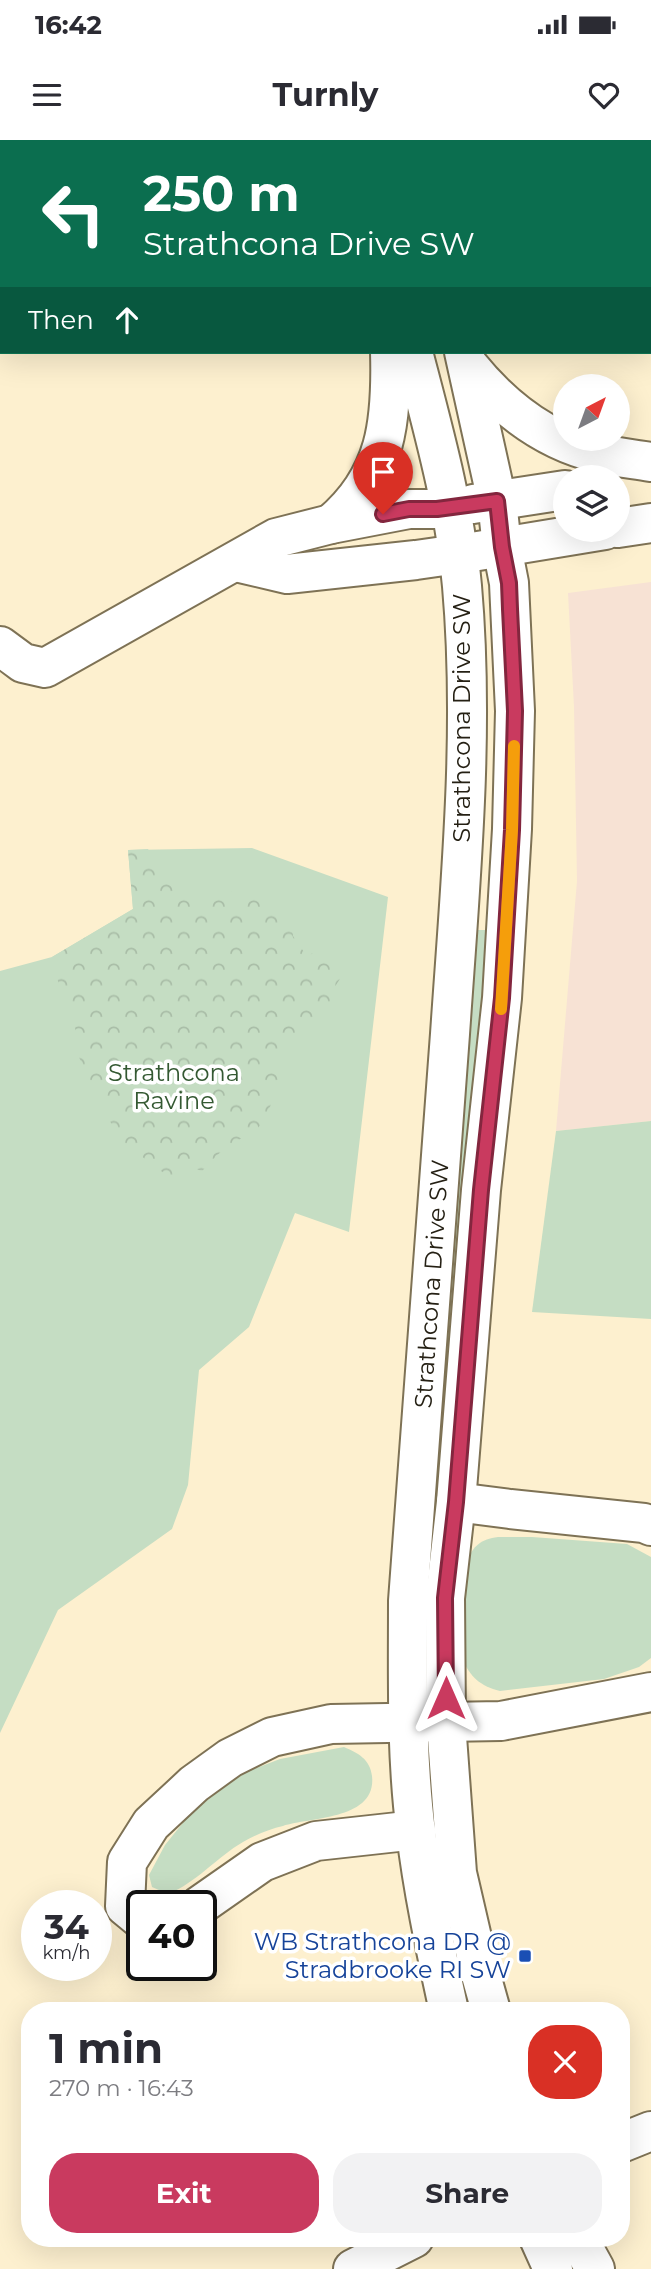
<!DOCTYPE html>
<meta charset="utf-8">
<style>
:root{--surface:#fff;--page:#f2f2f3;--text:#2b2b33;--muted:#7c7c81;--accent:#c93a5f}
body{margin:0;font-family:Montserrat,sans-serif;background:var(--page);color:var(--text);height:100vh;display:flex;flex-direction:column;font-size:26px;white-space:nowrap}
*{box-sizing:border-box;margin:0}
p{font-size:23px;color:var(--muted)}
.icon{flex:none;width:38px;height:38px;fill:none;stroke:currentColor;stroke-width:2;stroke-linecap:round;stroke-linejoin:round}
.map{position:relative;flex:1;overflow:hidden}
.panel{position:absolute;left:21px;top:1862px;width:609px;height:245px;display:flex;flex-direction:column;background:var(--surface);border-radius:28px;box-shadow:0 7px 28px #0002}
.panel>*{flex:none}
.banner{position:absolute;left:0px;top:0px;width:651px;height:214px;box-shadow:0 7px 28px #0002;background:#0b6e4f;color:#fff;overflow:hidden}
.needle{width:46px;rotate:41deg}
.tools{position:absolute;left:553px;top:234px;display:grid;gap:14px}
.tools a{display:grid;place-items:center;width:77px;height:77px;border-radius:50%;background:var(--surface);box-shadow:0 7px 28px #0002;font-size:35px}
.speed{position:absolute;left:21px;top:1750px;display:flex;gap:14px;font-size:35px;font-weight:700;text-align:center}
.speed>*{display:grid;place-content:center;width:91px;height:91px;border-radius:50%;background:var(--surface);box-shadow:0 7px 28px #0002;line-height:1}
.speed small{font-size:18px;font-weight:400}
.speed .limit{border:4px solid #111;border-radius:10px;background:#fff;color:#111}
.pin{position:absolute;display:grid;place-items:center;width:60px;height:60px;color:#fff;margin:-72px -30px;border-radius:50% 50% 50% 0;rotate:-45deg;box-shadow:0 0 7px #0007}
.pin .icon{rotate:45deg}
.me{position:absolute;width:77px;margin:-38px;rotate:0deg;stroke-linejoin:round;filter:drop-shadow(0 0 5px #0008)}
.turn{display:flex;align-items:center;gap:24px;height:147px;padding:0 28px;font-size:32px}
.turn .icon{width:91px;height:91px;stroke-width:2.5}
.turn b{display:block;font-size:49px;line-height:60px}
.then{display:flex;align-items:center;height:66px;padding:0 28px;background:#0003;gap:14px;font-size:26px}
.round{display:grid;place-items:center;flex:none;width:74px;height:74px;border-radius:28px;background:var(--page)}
.head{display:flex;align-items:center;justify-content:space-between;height:119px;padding:0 28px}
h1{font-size:42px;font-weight:700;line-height:52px}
.primary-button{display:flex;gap:14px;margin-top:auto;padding:14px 28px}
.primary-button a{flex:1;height:80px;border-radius:28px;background:var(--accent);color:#fff;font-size:28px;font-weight:700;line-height:80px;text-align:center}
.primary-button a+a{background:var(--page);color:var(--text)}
.status{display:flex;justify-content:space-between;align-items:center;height:49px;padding:0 35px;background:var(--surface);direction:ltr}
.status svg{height:19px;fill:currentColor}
header{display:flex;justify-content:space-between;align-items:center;height:91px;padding:0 28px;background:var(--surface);font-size:32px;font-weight:700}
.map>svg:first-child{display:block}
.education{fill:#f7e2d4}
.green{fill:#c5ddc3}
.forest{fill:url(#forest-crowns)}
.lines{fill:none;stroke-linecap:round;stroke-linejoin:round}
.minor-casing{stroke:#7e7255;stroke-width:42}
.tertiary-casing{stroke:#7e7255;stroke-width:42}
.minor{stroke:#fff;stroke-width:38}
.tertiary{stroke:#fff;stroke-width:38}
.route-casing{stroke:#83263e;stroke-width:18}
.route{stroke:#c93a5f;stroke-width:12}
.slow{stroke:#f59e0b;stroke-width:12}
.transit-dot{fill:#1a4fb4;stroke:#fff;stroke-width:2.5}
.labels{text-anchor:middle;stroke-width:7;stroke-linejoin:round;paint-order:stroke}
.street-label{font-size:24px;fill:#252014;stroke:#fff}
.park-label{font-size:24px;fill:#345932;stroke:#fff}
.transit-label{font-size:24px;fill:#164399;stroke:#fff;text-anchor:end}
</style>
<div class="status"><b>16:42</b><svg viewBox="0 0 49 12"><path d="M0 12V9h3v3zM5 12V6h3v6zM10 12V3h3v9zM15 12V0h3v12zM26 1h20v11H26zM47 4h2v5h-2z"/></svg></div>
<header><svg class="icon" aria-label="menu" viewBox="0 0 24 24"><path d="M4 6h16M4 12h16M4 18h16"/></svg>Turnly<svg class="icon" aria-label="heart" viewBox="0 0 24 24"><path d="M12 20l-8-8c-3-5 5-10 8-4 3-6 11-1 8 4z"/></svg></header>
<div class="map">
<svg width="651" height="2129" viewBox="0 0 651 2129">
<defs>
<pattern id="forest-crowns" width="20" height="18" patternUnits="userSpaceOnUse" patternTransform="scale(1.75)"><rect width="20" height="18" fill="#c5ddc3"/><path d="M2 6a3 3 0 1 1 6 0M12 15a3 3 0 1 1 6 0" fill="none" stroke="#a9bda7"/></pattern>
</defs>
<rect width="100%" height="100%" fill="#fdf0cf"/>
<!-- education -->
<path class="education" d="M 651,442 L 651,981 L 556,991 L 577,741 L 574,567 L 568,453 Z"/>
<!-- green -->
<g class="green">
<path d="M 252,708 L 388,757 L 349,1092 L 295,1073 L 249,1187 L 199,1230 L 188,1345 L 172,1389 L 58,1470 L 0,1593 L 0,831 L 52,817 L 133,769 L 128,710 Z"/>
<path d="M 471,790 L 486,790 L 487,861 L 436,1477 L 423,1483 Z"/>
<path d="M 651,981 L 651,1179 L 532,1172 L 556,991 Z"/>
<path d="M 498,1397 L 532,1397 L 627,1404 L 651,1417 L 651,1518 L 639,1527 L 604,1539 L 500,1551 C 480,1546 470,1537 462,1518 L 467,1421 C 473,1406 481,1399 498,1397 Z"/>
<path d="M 344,1607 C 358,1613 370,1619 372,1636 C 377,1680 311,1677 283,1686 C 270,1689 255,1695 243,1702 C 217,1717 196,1743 168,1754 L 152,1747 L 149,1735 L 165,1705 L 186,1679 L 211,1657 L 246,1632 L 280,1619 Z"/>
</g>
<!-- forest -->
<path class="forest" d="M 148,709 L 161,730 L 171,738 L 176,749 L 184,758 L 192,761 L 213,761 L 232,751 L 242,760 L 261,751 L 291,780 L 293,796 L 306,815 L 315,813 L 333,828 L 340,839 L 336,845 L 336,858 L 322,869 L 315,889 L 295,897 L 282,913 C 282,941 271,974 252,996 C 231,998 217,1016 202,1031 L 190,1027 L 173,1040 L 116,997 L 111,983 L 87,940 L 77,911 L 74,874 L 61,853 L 52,817 L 133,769 L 128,710 Z"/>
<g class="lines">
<defs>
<g id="minor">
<path d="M 516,0 L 516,2"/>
<path d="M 211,2 L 213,0"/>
<path d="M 649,63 L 651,62"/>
<path d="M 0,69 L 2,68"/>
<path d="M 236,422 L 287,434 L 416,420 L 458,414"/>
<path d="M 0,506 L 23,523 L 45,528 L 276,398 L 331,384 L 409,369 L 437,369 L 450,366"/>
<path d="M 456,1362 L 510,1369 L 644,1383 L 651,1386"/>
<path d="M 199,1766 L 262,1722 L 316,1701 L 416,1690"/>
<path d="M 142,1780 L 125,1766 L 127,1722 L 151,1684 L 194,1644 L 230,1618 L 272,1597 L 331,1584 L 501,1581 L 651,1552"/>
<path d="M 621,2003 L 651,1991"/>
<path d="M 353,2129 L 414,2098"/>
</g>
<g id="tertiary">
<path d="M 359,0 L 359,2"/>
<path d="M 413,0 L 414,2"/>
<path d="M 413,212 C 433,289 455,367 462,446 C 475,593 460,747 450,894 C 436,1083 422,1272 408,1461 C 408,1538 406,1615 416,1692 C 423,1752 436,1811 449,1871"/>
<path d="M 464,212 L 497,361 L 502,407 L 509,443 L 515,571 L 512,689 L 502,858 L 481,1050 L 456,1362 L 445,1458 L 446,1583 L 457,1733 L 479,1828 L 491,1871"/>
<path d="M 468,225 C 502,267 543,300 597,313 C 614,317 633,319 651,322"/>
<path d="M 473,364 L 565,350"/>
<path d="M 331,384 C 387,337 392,281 390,212"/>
<path d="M 618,388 L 651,383"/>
<path d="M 478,411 L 605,390"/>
<path d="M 539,2098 L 553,2129"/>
<path d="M 578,2098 L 595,2129"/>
</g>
</defs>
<!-- minor casing -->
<use href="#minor" class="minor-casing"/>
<!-- tertiary casing -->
<use href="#tertiary" class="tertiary-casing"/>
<!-- minor -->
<use href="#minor" class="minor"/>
<!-- tertiary -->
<use href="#tertiary" class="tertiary"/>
</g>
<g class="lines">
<defs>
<path id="route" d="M 383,374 L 409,369 L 437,369 L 497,361 L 502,407 L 509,443 L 510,469 L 515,571 L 512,690 L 502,858 L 481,1050 L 456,1362 L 445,1458 L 446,1558"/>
</defs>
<!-- route casing -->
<use href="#route" class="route-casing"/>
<!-- route -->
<use href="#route" class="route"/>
<!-- slow -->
<path class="slow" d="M 501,869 L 512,690 L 514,606"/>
</g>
<!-- markers -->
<rect class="transit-dot" x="518" y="1809" width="14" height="14" rx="3.5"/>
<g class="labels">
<!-- street labels -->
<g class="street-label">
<text transform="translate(462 578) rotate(-90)" y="8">Strathcona Drive SW</text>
<text transform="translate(432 1144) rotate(-86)" y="8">Strathcona Drive SW</text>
</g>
<!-- park labels -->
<g class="park-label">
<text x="174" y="941">Strathcona<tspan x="174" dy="28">Ravine</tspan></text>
</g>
<!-- transit labels -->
<g class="transit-label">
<text x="511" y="1810">WB Strathcona DR @<tspan x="511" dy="28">Stradbrooke RI SW</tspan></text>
</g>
</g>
</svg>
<div class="tools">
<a><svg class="needle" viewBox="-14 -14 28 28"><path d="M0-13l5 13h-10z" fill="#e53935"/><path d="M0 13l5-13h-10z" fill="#7c7c81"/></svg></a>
<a><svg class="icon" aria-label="layers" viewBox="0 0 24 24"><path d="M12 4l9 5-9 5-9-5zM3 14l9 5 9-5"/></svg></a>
</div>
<div class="speed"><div>34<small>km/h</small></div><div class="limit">40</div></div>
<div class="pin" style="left:383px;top:374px;background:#d93025"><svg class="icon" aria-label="arrive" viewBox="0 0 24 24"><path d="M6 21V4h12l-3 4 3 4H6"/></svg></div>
<svg class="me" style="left:446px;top:1558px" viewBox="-20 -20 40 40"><path d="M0-17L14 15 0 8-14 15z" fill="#c93a5f" stroke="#fff" stroke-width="4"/></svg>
<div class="banner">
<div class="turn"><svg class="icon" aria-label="left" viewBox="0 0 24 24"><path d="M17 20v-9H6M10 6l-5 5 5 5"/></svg><div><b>250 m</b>Strathcona Drive SW</div></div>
<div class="then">Then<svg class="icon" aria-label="ahead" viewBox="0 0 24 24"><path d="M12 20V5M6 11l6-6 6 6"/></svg></div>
</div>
<section class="panel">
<div class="head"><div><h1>1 min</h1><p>270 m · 16:43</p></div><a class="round" style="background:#d93025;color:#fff"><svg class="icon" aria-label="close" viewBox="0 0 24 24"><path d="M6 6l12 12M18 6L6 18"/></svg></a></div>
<div class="primary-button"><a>Exit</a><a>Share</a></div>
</section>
</div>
